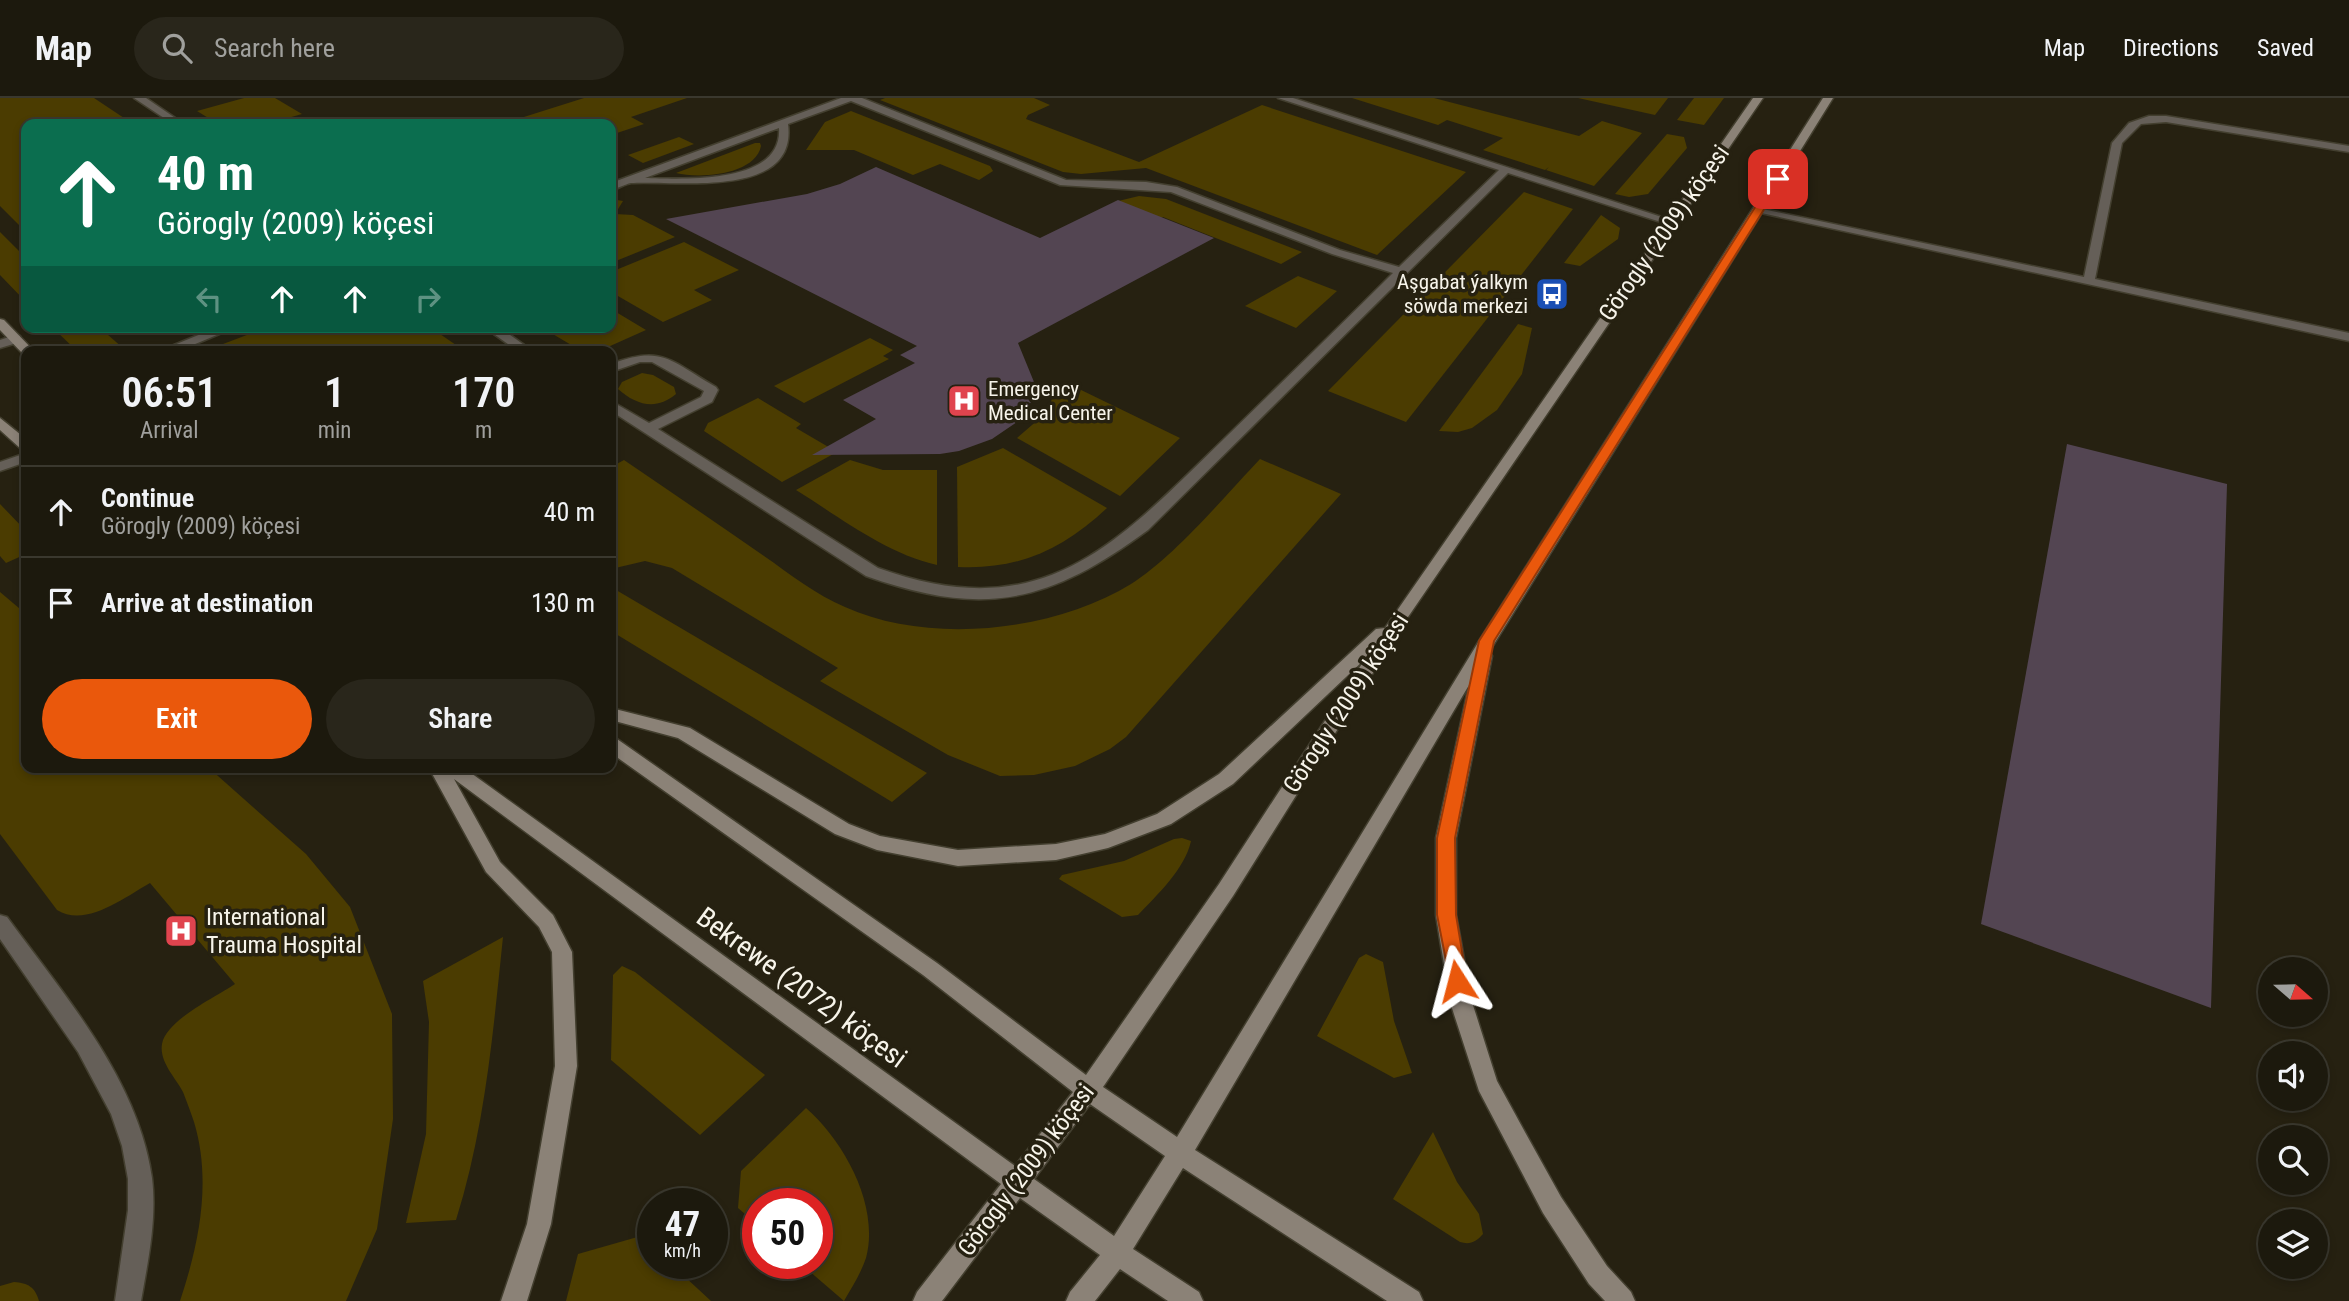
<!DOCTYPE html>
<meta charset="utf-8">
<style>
:root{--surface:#1c190d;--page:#29261b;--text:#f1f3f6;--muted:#a0a09d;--line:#3a382e;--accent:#ea580c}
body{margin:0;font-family:"Roboto Condensed",sans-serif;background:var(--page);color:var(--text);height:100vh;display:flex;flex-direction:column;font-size:26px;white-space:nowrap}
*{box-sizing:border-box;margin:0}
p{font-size:23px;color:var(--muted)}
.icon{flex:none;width:38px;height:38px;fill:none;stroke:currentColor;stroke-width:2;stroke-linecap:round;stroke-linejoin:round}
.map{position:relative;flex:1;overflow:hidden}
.details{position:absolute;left:21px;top:248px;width:595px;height:427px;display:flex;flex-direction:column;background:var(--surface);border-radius:14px;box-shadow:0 4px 10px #0003,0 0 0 2px var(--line)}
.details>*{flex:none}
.guide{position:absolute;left:21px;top:21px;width:595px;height:214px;border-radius:14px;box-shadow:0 4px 10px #0003,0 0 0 2px var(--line);background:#0b6e4f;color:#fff;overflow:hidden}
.needle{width:46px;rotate:110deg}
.fabs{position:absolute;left:2258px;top:859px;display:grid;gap:14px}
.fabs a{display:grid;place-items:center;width:70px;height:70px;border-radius:50%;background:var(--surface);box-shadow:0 4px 10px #0003,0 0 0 2px var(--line);font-size:35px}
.speed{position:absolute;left:637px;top:1090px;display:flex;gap:14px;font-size:35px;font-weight:700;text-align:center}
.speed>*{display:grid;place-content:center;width:91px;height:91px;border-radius:50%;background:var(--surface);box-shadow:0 4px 10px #0003,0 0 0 2px var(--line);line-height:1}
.speed small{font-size:18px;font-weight:400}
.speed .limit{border:10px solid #d22;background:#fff;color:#111}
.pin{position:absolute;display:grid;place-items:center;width:60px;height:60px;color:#fff;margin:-30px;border-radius:14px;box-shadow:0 4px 10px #0006}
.me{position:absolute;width:77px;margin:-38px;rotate:351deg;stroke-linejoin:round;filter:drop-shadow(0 0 5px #0008)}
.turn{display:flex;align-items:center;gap:24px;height:147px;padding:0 21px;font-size:32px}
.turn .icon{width:91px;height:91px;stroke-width:2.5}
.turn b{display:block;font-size:49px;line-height:60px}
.lanes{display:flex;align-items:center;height:66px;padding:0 21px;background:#0003;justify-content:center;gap:35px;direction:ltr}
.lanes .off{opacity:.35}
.eta{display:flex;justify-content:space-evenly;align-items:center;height:119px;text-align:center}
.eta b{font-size:42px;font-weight:600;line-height:49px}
.action{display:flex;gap:14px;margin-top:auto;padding:14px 21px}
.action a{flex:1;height:80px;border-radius:42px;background:var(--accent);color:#fff;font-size:28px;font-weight:600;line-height:80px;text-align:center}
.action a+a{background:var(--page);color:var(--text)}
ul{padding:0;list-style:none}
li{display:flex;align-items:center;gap:21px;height:91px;padding:0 21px;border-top:2px solid var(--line)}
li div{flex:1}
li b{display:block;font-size:26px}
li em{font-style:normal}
header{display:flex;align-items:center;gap:42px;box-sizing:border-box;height:98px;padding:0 35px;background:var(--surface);border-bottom:2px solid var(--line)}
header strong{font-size:33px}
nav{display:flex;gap:38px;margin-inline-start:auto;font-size:24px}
.search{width:490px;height:63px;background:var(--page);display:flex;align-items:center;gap:18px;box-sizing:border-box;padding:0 24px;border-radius:38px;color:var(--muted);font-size:26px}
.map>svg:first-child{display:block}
.green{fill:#4b3c01}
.building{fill:#534552}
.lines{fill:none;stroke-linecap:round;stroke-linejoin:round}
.service-casing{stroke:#433f2f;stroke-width:3}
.minor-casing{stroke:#433f2f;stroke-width:3}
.secondary-casing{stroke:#433f2f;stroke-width:3}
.service{fill:#655f58;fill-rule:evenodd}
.minor{fill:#655f58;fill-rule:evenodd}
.secondary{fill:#8b8277;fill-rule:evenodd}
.route{fill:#ea580c;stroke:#983908;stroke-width:2}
.labels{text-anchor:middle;stroke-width:7;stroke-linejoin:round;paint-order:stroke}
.far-poi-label{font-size:21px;fill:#f7f4ea;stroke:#262111;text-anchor:end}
.street-label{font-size:24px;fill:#f7f4ea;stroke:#262111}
.poi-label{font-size:24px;fill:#f7f4ea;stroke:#262111;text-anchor:start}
.near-street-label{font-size:28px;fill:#f7f4ea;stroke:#262111}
</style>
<header>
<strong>Map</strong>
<div class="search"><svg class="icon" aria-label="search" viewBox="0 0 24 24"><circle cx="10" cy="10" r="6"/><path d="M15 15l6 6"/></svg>Search here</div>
<nav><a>Map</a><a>Directions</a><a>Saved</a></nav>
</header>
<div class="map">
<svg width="2349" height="1203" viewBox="0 0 2349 1203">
<rect width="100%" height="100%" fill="#262111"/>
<!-- green -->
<g class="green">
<path d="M 0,0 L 94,0 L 133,26 L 26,26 L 26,134 L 0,108 Z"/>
<path d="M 244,0 L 275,0 L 302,16 L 267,26 L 218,26 L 197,13 Z"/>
<path d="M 584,0 L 687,0 L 631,19 L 644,26 L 611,37 L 611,26 L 502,26 Z"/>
<path d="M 885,0 L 1034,0 L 1050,7 L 1028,17 L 1026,21 L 1139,64 L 1262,7 L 1466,74 L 1377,157 L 1146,70 L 1081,76 L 1063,74 L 880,2 Z"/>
<path d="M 1352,0 L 1434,0 L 1579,38 L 1602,23 L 1642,35 L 1594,88 L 1546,72 L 1549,69 L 1545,72 L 1483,52 L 1503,40 L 1447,22 L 1438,27 Z"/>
<path d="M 1578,0 L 1668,0 L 1655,17 Z"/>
<path d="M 1694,0 L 1724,0 L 1704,27 L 1677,22 Z"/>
<path d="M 851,13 L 990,68 L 993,73 L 979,82 L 940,66 L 913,77 L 854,52 L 806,52 L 825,24 Z"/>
<path d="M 1667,36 L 1684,39 L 1687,50 L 1648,96 L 1629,99 L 1615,96 Z"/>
<path d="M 679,39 L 694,46 L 643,65 L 628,57 Z"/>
<path d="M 755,45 L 760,45 L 761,48 C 755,77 700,81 676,75 Z"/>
<path d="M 1524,94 L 1573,111 L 1406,324 L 1328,293 Z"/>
<path d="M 1139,98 L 1166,101 L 1302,154 L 1281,166 L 1163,119 L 1159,121 L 1114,104 Z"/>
<path d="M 617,102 L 623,103 L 615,116 L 633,117 L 675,139 L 611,165 L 611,103 Z"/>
<path d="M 1601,117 L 1620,130 L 1618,141 L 1580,168 L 1564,165 Z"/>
<path d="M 0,134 L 26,160 L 26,204 L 0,177 Z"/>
<path d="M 684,144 L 739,172 L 694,192 L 712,202 L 663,224 L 611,194 L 611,174 Z"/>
<path d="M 1298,178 L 1337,193 L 1296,230 L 1245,208 Z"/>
<path d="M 611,211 L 646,232 L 599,253 L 583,254 L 541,229 L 611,229 Z"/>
<path d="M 1518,226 L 1532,230 L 1522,276 L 1497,312 L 1472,330 L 1458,334 L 1439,333 Z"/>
<path d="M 52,229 L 99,229 L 124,251 L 116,254 L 78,254 Z"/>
<path d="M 268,229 L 430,229 L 466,254 L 202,254 Z"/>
<path d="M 870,240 L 893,252 L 883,258 L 889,261 L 804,305 L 774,288 Z"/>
<path d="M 642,275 L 653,277 L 674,289 L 676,296 C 656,313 636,307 618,291 L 622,284 Z"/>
<path d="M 1077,290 L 1180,340 L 1120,398 L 1017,340 L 1047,314 L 1055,293 Z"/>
<path d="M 758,300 L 801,326 L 796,330 L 837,354 L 782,384 L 704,333 L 708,325 Z"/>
<path d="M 1003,350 L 1107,410 C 1063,451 1019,472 958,469 L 957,369 Z"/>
<path d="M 1260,361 L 1341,396 L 1126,639 L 1110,651 L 1075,668 L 1034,677 L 1000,678 L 948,657 L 820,583 L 838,570 L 672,470 L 645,463 L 611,471 L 611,369 L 624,362 C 671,394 718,426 764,458 C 790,476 816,497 845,509 C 929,547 1053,534 1131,486 C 1174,459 1224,399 1260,361 Z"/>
<path d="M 850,362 L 883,372 L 937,372 L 937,467 C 885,455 841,420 796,392 Z"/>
<path d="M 0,406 L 26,433 L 26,456 L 6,465 L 0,458 Z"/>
<path d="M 611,489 L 927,675 L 892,704 L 611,533 Z"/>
<path d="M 0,494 L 26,516 L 26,670 L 209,670 L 306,756 L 350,809 L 392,916 L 393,1021 L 377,1131 L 346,1203 L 180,1203 C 199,1146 212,1083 194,1024 C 191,1015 187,1004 183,994 C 176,980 159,964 162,946 C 166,922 216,899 235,886 L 150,785 C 125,799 86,830 57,812 L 0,736 Z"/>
<path d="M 1182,740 L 1191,743 C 1185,771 1157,797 1138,817 L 1122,819 L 1059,781 L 1062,777 L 1124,763 L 1174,741 Z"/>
<path d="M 503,839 C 493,935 485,1030 456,1122 L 406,1125 L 426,1036 L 429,924 L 423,883 Z"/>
<path d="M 1366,856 L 1383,864 L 1394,923 L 1412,975 L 1394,980 L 1317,938 L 1359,860 Z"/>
<path d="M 622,868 L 635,874 L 765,977 L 700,1037 L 611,962 L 613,877 Z"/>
<path d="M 806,1010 C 844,1043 880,1108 866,1160 C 861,1175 852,1189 844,1203 L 801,1166 L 817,1166 L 817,1106 L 758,1106 L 758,1127 L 738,1110 L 741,1073 Z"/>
<path d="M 1433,1034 L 1457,1084 L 1479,1116 L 1483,1136 C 1476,1144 1470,1147 1460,1144 L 1393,1101 Z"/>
<path d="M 641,1138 L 653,1149 L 653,1166 L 671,1166 L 711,1203 L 566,1203 L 578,1156 Z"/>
<path d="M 14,1184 C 28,1185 35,1189 39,1203 L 0,1203 L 0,1188 Z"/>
</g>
<!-- building -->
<g class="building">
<path d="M 876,69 L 1040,140 L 1118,102 L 1214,140 L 1018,245 L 1034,284 L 1034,294 L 1031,304 L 1017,324 L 992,341 L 959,353 L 940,356 L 812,357 L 876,321 L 843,302 L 915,265 L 900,257 L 917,248 L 666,121 L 807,96 L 840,86 Z"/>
<path d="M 2067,346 L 2227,386 L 2211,910 L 1981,826 Z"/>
</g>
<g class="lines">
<defs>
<g id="service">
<path d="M 134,0 L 146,0 L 184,26 L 173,26 Z"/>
<path d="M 841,0 L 862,0 L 1066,82 L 1146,84 L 1177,89 L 1340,152 L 1399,169 L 1499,72 L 1278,0 L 1293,0 L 1677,124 L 1667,126 L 1508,75 L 1148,432 C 1049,505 984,520 866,478 L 611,313 L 611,303 L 649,325 L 701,299 L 704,293 L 652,264 L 640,264 L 611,274 L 611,266 C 663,246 672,264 716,289 L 718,292 L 712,304 L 658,331 L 878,470 C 1044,530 1115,447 1226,339 C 1282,284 1338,230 1393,175 L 1332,156 L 1171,94 L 1060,87 L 851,3 L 788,26 C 798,102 675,82 631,85 C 625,86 617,91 611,92 L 611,85 ZM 779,30 C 783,87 683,81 645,80 Z"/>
<path d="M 2149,18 L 2166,18 L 2349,48 L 2349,54 L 2166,24 L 2141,26 L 2122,45 L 2095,181 L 2349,235 L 2349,243 L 1752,113 L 1758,110 L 2084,179 L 2112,45 L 2129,25 Z"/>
<path d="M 218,229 L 236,229 L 176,254 L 157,254 Z"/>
<path d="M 484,229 L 499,229 L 534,254 L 519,254 Z"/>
<path d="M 26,355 L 26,364 L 0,373 L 0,364 Z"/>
<path d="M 0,817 L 7,819 C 64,897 138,981 152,1080 C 157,1121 148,1163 141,1203 L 115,1203 L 128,1112 L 128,1081 L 122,1048 L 111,1016 L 78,954 L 0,841 Z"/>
</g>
<path id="minor" d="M 15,237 L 20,238 L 20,244 L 0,250 L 0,242 Z"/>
<g id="secondary">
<path d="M 1753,0 L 1763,0 L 1408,519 L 1233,798 L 1103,989 L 1177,1039 L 1479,543 L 1823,0 L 1833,0 L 1489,554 L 1492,558 L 1456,740 L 1456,817 L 1472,904 L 1497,983 L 1526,1036 L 1561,1099 L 1607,1168 L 1631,1194 L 1635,1203 L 1605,1203 L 1589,1186 L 1543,1115 L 1479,993 L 1450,904 L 1436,817 L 1436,740 L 1469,587 L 1195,1052 L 1419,1194 L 1423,1203 L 1387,1203 L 1183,1070 L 1133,1151 L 1199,1194 L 1203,1203 L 1168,1203 L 1120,1171 L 1095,1203 L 1066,1203 L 1070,1194 L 1100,1157 L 1020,1100 L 942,1203 L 913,1203 L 917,1194 L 1001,1086 L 454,681 L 500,764 L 553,817 L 572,854 L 577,968 L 551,1126 L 527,1203 L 501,1203 L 527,1126 L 555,968 L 552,854 L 539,829 L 486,774 L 429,670 L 464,670 L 1015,1068 L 1073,994 L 923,877 L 611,655 L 611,640 L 617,641 L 937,865 L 1086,977 L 1219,786 L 1365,561 L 1233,686 L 1171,726 L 1108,750 L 1056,762 L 958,768 L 877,752 L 835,736 L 678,640 L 611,622 L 611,610 L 690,630 L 849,726 L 880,738 L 958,752 L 1056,746 L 1105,736 L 1157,716 L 1219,676 L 1376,531 L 1385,530 ZM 1090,1006 L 1165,1058 L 1114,1138 L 1034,1081 Z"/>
<path d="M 0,221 L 4,222 L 35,254 L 26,254 L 24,257 L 0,232 Z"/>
<path d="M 0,320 L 26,341 L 26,352 L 21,351 L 0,332 Z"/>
</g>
</defs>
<!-- service casing -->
<use href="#service" class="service-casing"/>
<!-- minor casing -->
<use href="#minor" class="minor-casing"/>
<!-- secondary casing -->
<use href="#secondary" class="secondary-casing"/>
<!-- service -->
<use href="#service" class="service"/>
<!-- minor -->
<use href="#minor" class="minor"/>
<!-- secondary -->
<use href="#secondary" class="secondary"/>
</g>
<!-- route -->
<path class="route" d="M 1778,78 L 1783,81 L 1494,543 L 1455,740 L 1456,817 L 1467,883 L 1464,888 L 1457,891 L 1451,888 L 1437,817 L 1437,740 L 1479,543 L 1773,81 Z"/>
<!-- icons -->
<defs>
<symbol id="bus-square" viewBox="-11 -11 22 22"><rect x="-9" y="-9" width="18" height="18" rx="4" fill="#1a4fb4" stroke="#262111"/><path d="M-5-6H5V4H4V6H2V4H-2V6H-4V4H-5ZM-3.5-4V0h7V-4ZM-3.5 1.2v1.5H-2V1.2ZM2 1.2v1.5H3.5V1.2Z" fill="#fff"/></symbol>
<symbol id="hospital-square" viewBox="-11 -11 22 22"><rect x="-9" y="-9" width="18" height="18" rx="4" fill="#e0444e" stroke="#262111"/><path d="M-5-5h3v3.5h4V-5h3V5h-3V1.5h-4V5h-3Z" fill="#fff"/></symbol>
</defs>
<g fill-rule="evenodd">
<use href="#bus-square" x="1533" y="177" width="38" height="38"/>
<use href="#hospital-square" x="945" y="284" width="38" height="38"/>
<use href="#hospital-square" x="162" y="814" width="38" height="38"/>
</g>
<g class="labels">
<!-- far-poi labels -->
<g class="far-poi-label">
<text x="1528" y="191">Aşgabat ýalkym<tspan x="1528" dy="24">söwda merkezi</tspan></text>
<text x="988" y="298" text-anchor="start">Emergency<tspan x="988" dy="24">Medical Center</tspan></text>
</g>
<!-- street labels -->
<g class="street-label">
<text transform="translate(1664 135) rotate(-55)" y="8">Görogly (2009) köçesi</text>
<text transform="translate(1346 605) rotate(-57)" y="8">Görogly (2009) köçesi</text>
<text transform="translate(1026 1072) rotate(-53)" y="8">Görogly (2009) köçesi</text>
</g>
<!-- poi labels -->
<g class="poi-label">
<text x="206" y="827">International<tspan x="206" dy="28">Trauma Hospital</tspan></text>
</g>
<!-- near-street labels -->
<g class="near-street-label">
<text transform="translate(802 889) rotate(36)" y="10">Bekrewe (2072) köçesi</text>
</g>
</g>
</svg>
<div class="fabs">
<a><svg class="needle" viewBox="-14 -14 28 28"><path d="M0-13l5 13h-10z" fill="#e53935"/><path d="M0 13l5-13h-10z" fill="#a0a09d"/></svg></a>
<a><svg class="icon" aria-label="sound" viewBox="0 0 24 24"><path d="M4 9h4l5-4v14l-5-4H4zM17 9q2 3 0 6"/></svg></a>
<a><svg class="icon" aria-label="search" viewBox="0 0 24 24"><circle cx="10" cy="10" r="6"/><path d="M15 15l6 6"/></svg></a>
<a><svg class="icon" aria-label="layers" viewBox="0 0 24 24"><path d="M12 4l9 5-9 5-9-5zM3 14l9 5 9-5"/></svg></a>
</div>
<div class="speed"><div>47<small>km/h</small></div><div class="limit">50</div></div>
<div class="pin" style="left:1778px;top:81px;background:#d93025"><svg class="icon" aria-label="arrive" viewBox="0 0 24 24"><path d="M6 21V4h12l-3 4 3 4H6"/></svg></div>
<svg class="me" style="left:1457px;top:883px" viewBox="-20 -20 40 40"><path d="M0-17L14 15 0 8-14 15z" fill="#ea580c" stroke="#fff" stroke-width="4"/></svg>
<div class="guide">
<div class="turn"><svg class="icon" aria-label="ahead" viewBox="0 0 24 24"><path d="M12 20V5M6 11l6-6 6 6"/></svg><div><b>40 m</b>Görogly (2009) köçesi</div></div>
<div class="lanes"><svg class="icon off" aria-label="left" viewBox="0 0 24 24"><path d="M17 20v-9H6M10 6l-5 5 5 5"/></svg><svg class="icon" aria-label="ahead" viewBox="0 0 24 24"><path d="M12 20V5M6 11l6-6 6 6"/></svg><svg class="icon" aria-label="ahead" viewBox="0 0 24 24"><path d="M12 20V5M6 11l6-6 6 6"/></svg><svg class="icon off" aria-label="right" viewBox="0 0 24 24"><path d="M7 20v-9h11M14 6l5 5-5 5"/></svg></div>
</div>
<section class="details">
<div class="eta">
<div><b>06:51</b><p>Arrival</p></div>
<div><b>1</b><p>min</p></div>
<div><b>170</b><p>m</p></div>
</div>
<ul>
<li><svg class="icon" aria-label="ahead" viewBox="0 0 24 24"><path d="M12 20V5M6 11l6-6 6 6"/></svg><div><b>Continue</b><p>Görogly (2009) köçesi</p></div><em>40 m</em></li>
<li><svg class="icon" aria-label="arrive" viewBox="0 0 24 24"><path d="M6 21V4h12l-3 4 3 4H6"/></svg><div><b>Arrive at destination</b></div><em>130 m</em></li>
</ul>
<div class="action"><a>Exit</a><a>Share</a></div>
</section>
</div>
